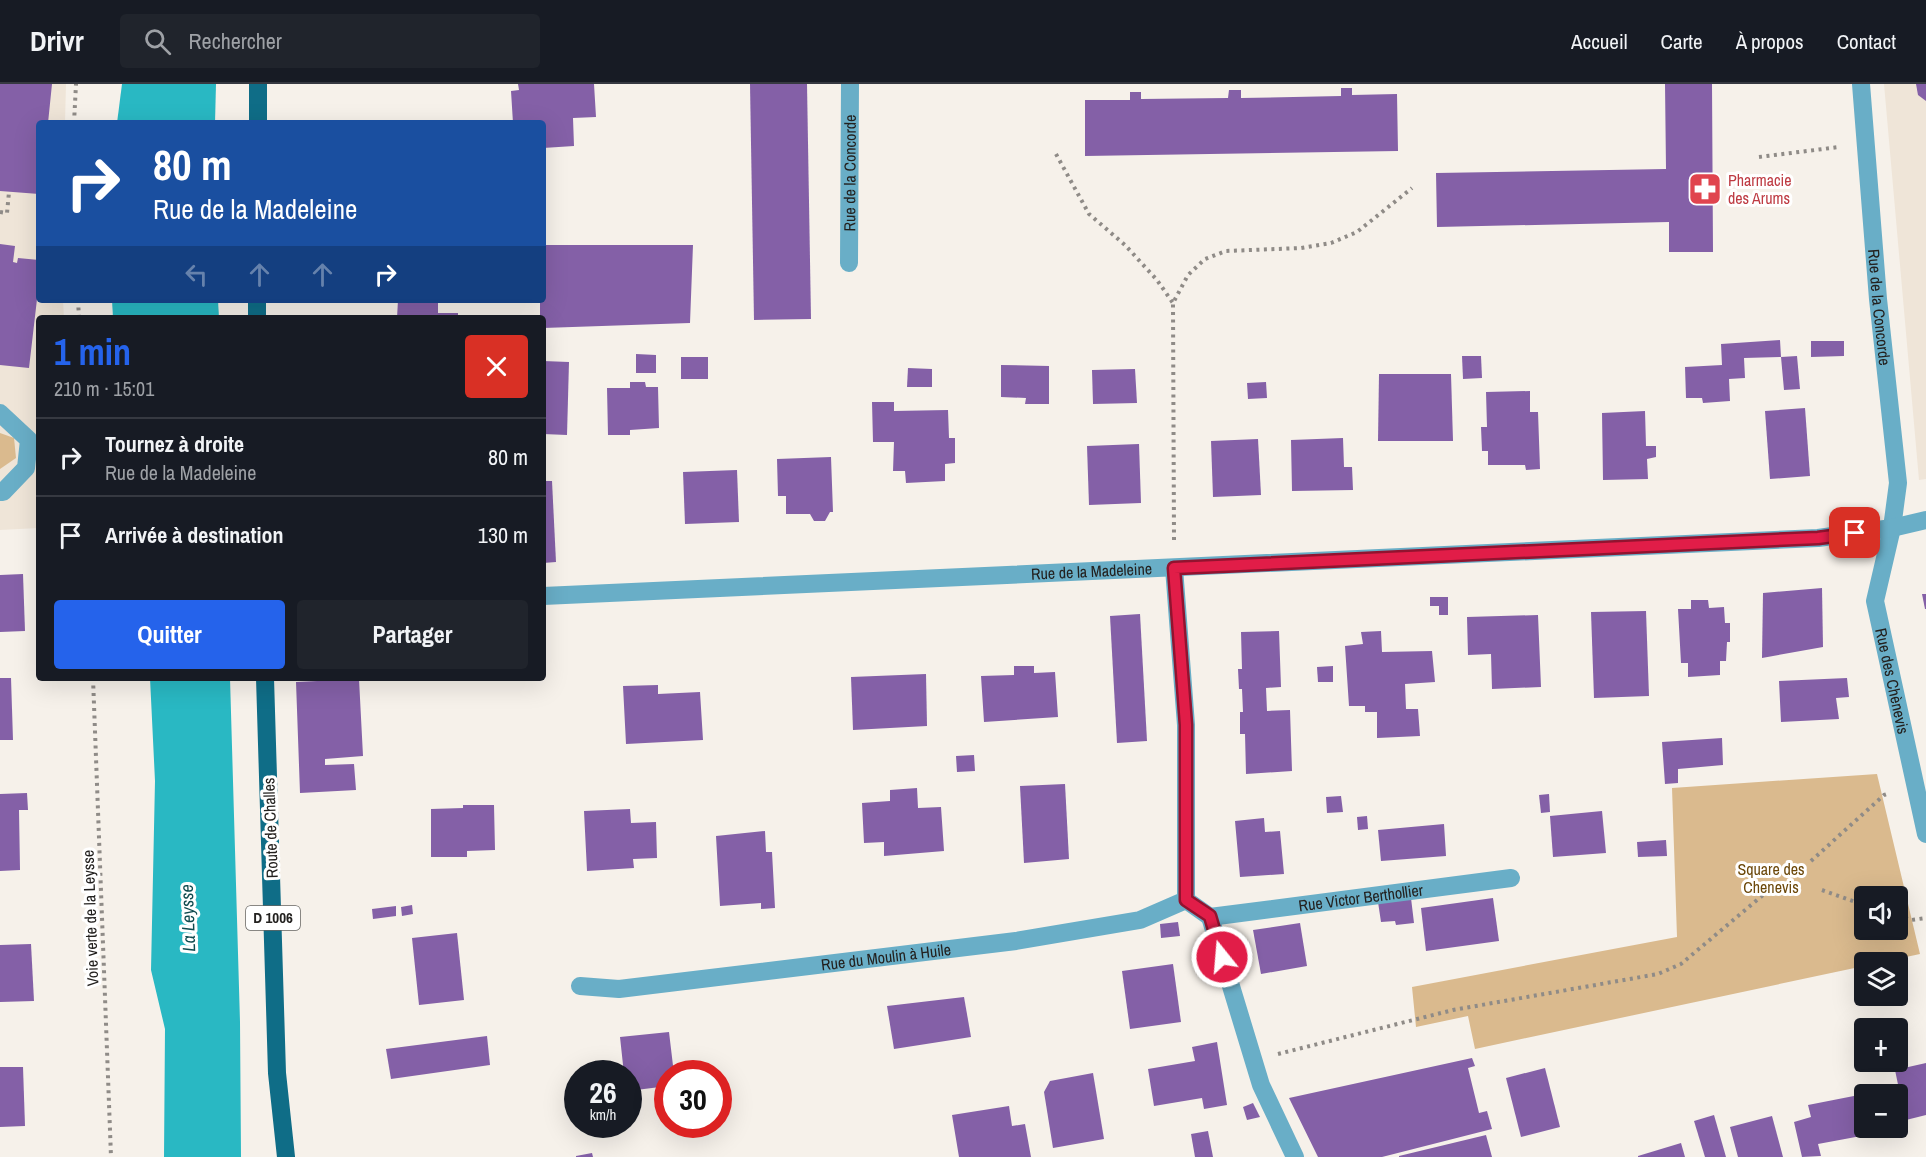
<!DOCTYPE html>
<html lang="fr">
<meta charset="utf-8">
<style>
:root{--surface:#171b24;--page:#20242c;--text:#f1f3f6;--muted:#9ea1a6;--line:#363941;--accent:#2563eb}
body{margin:0;font-family:"Archivo Narrow",sans-serif;background:var(--page);color:var(--text);height:100vh;display:flex;flex-direction:column;font-size:22px;white-space:nowrap}
*{box-sizing:border-box;margin:0}
p{font-size:20px;color:var(--muted)}
.icon{flex:none;width:33px;height:33px;fill:none;stroke:currentColor;stroke-width:2;stroke-linecap:round;stroke-linejoin:round}
.map{position:relative;flex:1;overflow:hidden}
.side{position:absolute;left:36px;top:231px;width:510px;height:366px;display:flex;flex-direction:column;background:var(--surface);border-radius:6px;box-shadow:0 6px 24px #0002}
.side>*{flex:none}
.hud{position:absolute;left:36px;top:36px;width:510px;height:183px;border-radius:6px;box-shadow:0 6px 24px #0002;background:#1a4fa0;color:#fff;overflow:hidden}
.fabs{position:absolute;left:1854px;top:802px;display:grid;gap:12px}
.fabs a{display:grid;place-items:center;width:54px;height:54px;border-radius:6px;background:var(--surface);box-shadow:0 6px 24px #0002;font-size:30px}
.speed{position:absolute;left:564px;top:976px;display:flex;gap:12px;font-size:30px;font-weight:700;text-align:center}
.speed>*{display:grid;place-content:center;width:78px;height:78px;border-radius:50%;background:var(--surface);box-shadow:0 6px 24px #0002;line-height:1}
.speed small{font-size:15px;font-weight:400}
.speed .limit{border:9px solid #d22;background:#fff;color:#111}
.pin{position:absolute;display:grid;place-items:center;width:51px;height:51px;color:#fff;margin:-26px;border-radius:12px;box-shadow:0 3px 9px #0006}
.me{position:absolute;width:66px;margin:-33px;rotate:343deg;stroke-linejoin:round;filter:drop-shadow(0 0 4px #0008)}
.turn{display:flex;align-items:center;gap:21px;height:126px;padding:0 18px;font-size:27px}
.turn .icon{width:78px;height:78px;stroke-width:2.5}
.turn b{display:block;font-size:42px;line-height:51px}
.lanes{display:flex;align-items:center;height:57px;padding:0 18px;background:#0003;justify-content:center;gap:30px;direction:ltr}
.lanes .off{opacity:.35}
.round{display:grid;place-items:center;flex:none;width:63px;height:63px;border-radius:6px;background:var(--page)}
.headline{display:flex;align-items:center;justify-content:space-between;height:102px;padding:0 18px}
h1{font-size:36px;font-weight:700;line-height:45px;color:var(--accent)}
.action{display:flex;gap:12px;margin-top:auto;padding:12px 18px}
.action a{flex:1;height:69px;border-radius:6px;background:var(--accent);color:#fff;font-size:24px;font-weight:700;line-height:69px;text-align:center}
.action a+a{background:var(--page);color:var(--text)}
ul{padding:0;list-style:none}
li{display:flex;align-items:center;gap:18px;height:78px;padding:0 18px;border-top:2px solid var(--line)}
li div{flex:1}
li b{display:block;font-size:22px}
li em{font-style:normal}
header{display:flex;align-items:center;gap:36px;box-sizing:border-box;height:84px;padding:0 30px;background:var(--surface);border-bottom:2px solid var(--line)}
header strong{font-size:28px}
nav{display:flex;gap:33px;margin-inline-start:auto;font-size:21px}
.search{width:420px;height:54px;background:var(--page);display:flex;align-items:center;gap:15px;box-sizing:border-box;padding:0 21px;border-radius:6px;color:var(--muted);font-size:22px}
.map>svg:first-child{display:block}
.built{fill:#efe5d8}
.green{fill:#daba8e;fill-rule:evenodd}
.water{fill:#29b8c3}
.building{fill:#8460a7}
.lines{fill:none;stroke-linecap:round;stroke-linejoin:round}
.path{stroke:#8f8b87;stroke-width:4;stroke-dasharray:3 4.5;stroke-linecap:butt}
.minor{stroke:#69aec7;stroke-width:18}
.major{stroke:#0f6d87;stroke-width:18}
.route-casing{stroke:#92132f;stroke-width:15}
.route{stroke:#e11d48;stroke-width:10}
.labels{text-anchor:middle;stroke-width:6;stroke-linejoin:round;paint-order:stroke}
.shield{fill:#fff;stroke:#656462;stroke-width:1.5}
.shield-label{font-size:15px;font-weight:bold;fill:#23211f}
.street-label{font-size:16px;fill:#23211f;stroke:#fff}
.health-label{font-size:16px;fill:#be3a42;stroke:#fff;text-anchor:start}
.park-label{font-size:16px;fill:#6c480a;stroke:#fff}
.water-label{font-size:18px;font-style:italic;fill:#104b4f;stroke:#fff}
</style>
<header>
<strong>Drivr</strong>
<div class="search"><svg class="icon" aria-label="search" viewBox="0 0 24 24"><circle cx="10" cy="10" r="6"/><path d="M15 15l6 6"/></svg>Rechercher</div>
<nav><a>Accueil</a><a>Carte</a><a>À propos</a><a>Contact</a></nav>
</header>
<div class="map">
<svg width="1926" height="1073" viewBox="0 0 1926 1073">
<rect width="100%" height="100%" fill="#f6f1ea"/>
<!-- built -->
<g class="built">
<path d="M 0,0 L 66,0 L 65,39 L 39,39 L 39,216 L 63,216 L 64,234 L 39,234 L 39,444 L 0,446 Z"/>
<path d="M 1884,0 L 1926,0 L 1926,395 L 1919,396 Z"/>
</g>
<!-- green -->
<g class="green">
<path d="M 0,349 L 14,354 L 16,374 L 0,385 Z"/>
<path d="M 1877,690 L 1920,870 L 1878,879 L 1864,879 L 1864,882 L 1475,965 L 1468,932 L 1416,943 L 1412,903 L 1677,853 L 1672,704 ZM 1864,813 L 1898,813 L 1898,846 L 1864,846 Z"/>
</g>
<!-- water -->
<g class="water">
<path d="M 122,0 L 216,0 L 215,39 L 117,39 Z"/>
<path d="M 112,216 L 218,216 L 219,234 L 113,234 Z"/>
<path d="M 150,594 L 230,594 L 240,938 L 241,1073 L 164,1073 L 165,945 L 151,886 L 155,697 Z"/>
</g>
<!-- building -->
<g class="building">
<path d="M 0,0 L 52,0 L 48,39 L 39,39 L 39,110 L 0,107 Z"/>
<path d="M 518,0 L 594,0 L 596,33 L 573,34 L 574,62 L 543,64 L 543,39 L 513,39 L 511,7 L 519,6 Z"/>
<path d="M 750,0 L 807,0 L 811,235 L 754,236 Z"/>
<path d="M 1665,0 L 1712,0 L 1713,168 L 1669,168 L 1669,138 L 1437,143 L 1436,89 L 1666,85 Z"/>
<path d="M 1916,0 L 1926,0 L 1926,17 L 1918,11 Z"/>
<path d="M 1341,4 L 1352,4 L 1352,11 L 1397,10 L 1398,67 L 1085,72 L 1085,16 L 1130,16 L 1130,8 L 1141,8 L 1141,15 L 1228,14 L 1229,6 L 1241,6 L 1241,14 L 1341,12 Z"/>
<path d="M 0,160 L 15,162 L 13,178 L 17,179 L 18,174 L 39,176 L 39,198 L 29,284 L 0,281 Z"/>
<path d="M 543,161 L 693,161 L 690,239 L 543,244 L 543,234 L 540,234 L 540,216 L 543,216 Z"/>
<path d="M 398,216 L 438,216 L 438,229 L 458,229 L 458,234 L 397,234 Z"/>
<path d="M 1780,256 L 1781,273 L 1797,272 L 1800,305 L 1784,306 L 1781,273 L 1744,274 L 1745,294 L 1729,295 L 1730,317 L 1703,319 L 1702,314 L 1686,314 L 1685,283 L 1722,281 L 1721,260 Z"/>
<path d="M 1811,257 L 1844,257 L 1844,272 L 1811,273 Z"/>
<path d="M 636,270 L 656,271 L 656,289 L 636,289 Z"/>
<path d="M 1462,272 L 1481,272 L 1482,294 L 1463,295 Z"/>
<rect x="681" y="273" width="27" height="22"/>
<path d="M 543,277 L 569,278 L 567,351 L 543,350 Z"/>
<path d="M 1001,281 L 1049,282 L 1049,320 L 1025,320 L 1026,314 L 1001,313 Z"/>
<path d="M 908,284 L 932,285 L 932,303 L 907,303 Z"/>
<path d="M 1135,285 L 1137,319 L 1093,320 L 1092,286 Z"/>
<path d="M 1379,290 L 1451,290 L 1453,357 L 1378,357 Z"/>
<path d="M 630,298 L 645,298 L 646,303 L 658,303 L 659,344 L 630,346 L 630,351 L 608,351 L 607,304 L 630,304 Z"/>
<path d="M 1266,298 L 1267,314 L 1248,315 L 1247,299 Z"/>
<path d="M 1530,307 L 1530,328 L 1538,328 L 1540,385 L 1526,386 L 1525,381 L 1488,381 L 1488,367 L 1482,367 L 1481,343 L 1487,343 L 1486,308 Z"/>
<path d="M 872,318 L 894,318 L 894,327 L 948,326 L 949,354 L 955,354 L 955,379 L 945,380 L 945,397 L 906,399 L 905,387 L 893,387 L 894,358 L 873,358 Z"/>
<path d="M 1805,324 L 1810,392 L 1770,395 L 1765,327 Z"/>
<path d="M 1645,327 L 1646,362 L 1656,362 L 1656,373 L 1647,375 L 1648,395 L 1603,396 L 1602,329 Z"/>
<path d="M 1343,354 L 1344,383 L 1352,383 L 1353,406 L 1292,407 L 1291,356 Z"/>
<path d="M 1258,355 L 1261,411 L 1213,413 L 1211,357 Z"/>
<path d="M 1139,360 L 1141,419 L 1089,421 L 1087,362 Z"/>
<path d="M 831,373 L 833,428 L 830,428 L 825,437 L 814,437 L 810,430 L 786,430 L 786,412 L 778,412 L 777,375 Z"/>
<path d="M 737,386 L 739,438 L 685,440 L 683,388 Z"/>
<path d="M 543,397 L 552,397 L 556,478 L 543,479 Z"/>
<path d="M 23,490 L 25,547 L 0,548 L 0,491 Z"/>
<path d="M 1822,504 L 1823,563 L 1762,574 L 1763,509 Z"/>
<path d="M 1922,510 L 1926,510 L 1926,525 L 1925,525 Z"/>
<path d="M 1430,513 L 1448,513 L 1448,531 L 1439,531 L 1439,522 L 1430,522 Z"/>
<path d="M 1691,516 L 1708,516 L 1709,524 L 1724,523 L 1725,539 L 1730,539 L 1730,558 L 1727,558 L 1726,577 L 1720,577 L 1720,591 L 1688,593 L 1688,579 L 1681,579 L 1678,525 L 1691,525 Z"/>
<path d="M 1646,527 L 1649,612 L 1594,614 L 1591,528 Z"/>
<path d="M 1140,530 L 1147,657 L 1117,659 L 1110,532 Z"/>
<path d="M 1538,531 L 1541,603 L 1492,605 L 1491,570 L 1468,571 L 1467,533 Z"/>
<path d="M 1279,547 L 1281,603 L 1266,604 L 1267,627 L 1290,626 L 1292,687 L 1246,690 L 1245,650 L 1240,650 L 1240,628 L 1243,628 L 1242,605 L 1239,605 L 1238,585 L 1242,585 L 1241,548 Z"/>
<path d="M 1381,547 L 1382,568 L 1432,567 L 1435,598 L 1405,600 L 1406,625 L 1418,625 L 1420,652 L 1377,654 L 1377,628 L 1365,628 L 1365,622 L 1349,622 L 1345,562 L 1363,560 L 1361,548 Z"/>
<path d="M 1014,582 L 1034,582 L 1034,589 L 1055,588 L 1058,633 L 984,638 L 981,592 L 1014,591 Z"/>
<path d="M 1333,582 L 1333,598 L 1318,598 L 1317,583 Z"/>
<path d="M 926,590 L 927,642 L 853,646 L 851,593 Z"/>
<path d="M 0,594 L 11,594 L 13,656 L 0,656 Z"/>
<path d="M 1847,594 L 1849,613 L 1836,614 L 1839,635 L 1781,638 L 1779,597 Z"/>
<path d="M 359,595 L 363,672 L 325,675 L 325,681 L 354,680 L 356,706 L 300,709 L 296,598 Z"/>
<path d="M 658,601 L 658,610 L 700,608 L 703,656 L 626,660 L 623,602 Z"/>
<path d="M 1722,654 L 1723,681 L 1678,685 L 1678,699 L 1665,700 L 1662,658 Z"/>
<path d="M 974,671 L 975,687 L 957,688 L 956,672 Z"/>
<path d="M 1065,700 L 1069,775 L 1024,779 L 1020,702 Z"/>
<path d="M 917,704 L 918,724 L 941,723 L 944,767 L 884,772 L 884,758 L 864,759 L 862,719 L 890,717 L 890,706 Z"/>
<path d="M 27,709 L 28,726 L 19,726 L 20,786 L 0,787 L 0,710 Z"/>
<path d="M 1549,710 L 1550,728 L 1541,729 L 1539,711 Z"/>
<path d="M 1341,712 L 1343,728 L 1327,729 L 1326,713 Z"/>
<path d="M 463,721 L 494,721 L 495,766 L 467,767 L 467,773 L 431,773 L 431,725 L 463,724 Z"/>
<path d="M 630,725 L 631,739 L 656,738 L 657,774 L 633,775 L 634,784 L 587,787 L 584,727 Z"/>
<path d="M 1602,727 L 1606,769 L 1553,773 L 1550,732 Z"/>
<path d="M 1367,732 L 1368,745 L 1358,746 L 1357,733 Z"/>
<path d="M 1264,734 L 1265,748 L 1280,747 L 1284,790 L 1240,793 L 1235,737 Z"/>
<path d="M 1444,740 L 1446,772 L 1381,777 L 1378,746 Z"/>
<path d="M 765,747 L 766,768 L 772,768 L 775,824 L 761,825 L 761,819 L 720,822 L 716,752 Z"/>
<path d="M 1666,756 L 1667,772 L 1638,773 L 1637,758 Z"/>
<path d="M 1411,814 L 1414,839 L 1396,841 L 1395,837 L 1381,838 L 1378,818 Z"/>
<path d="M 1493,814 L 1499,857 L 1426,867 L 1421,824 Z"/>
<path d="M 412,821 L 413,830 L 402,832 L 401,823 Z"/>
<path d="M 396,822 L 396,832 L 373,835 L 372,825 Z"/>
<path d="M 1178,838 L 1180,852 L 1161,854 L 1160,840 Z"/>
<path d="M 1300,839 L 1307,882 L 1261,890 L 1253,846 Z"/>
<path d="M 457,849 L 464,916 L 419,921 L 412,854 Z"/>
<path d="M 31,860 L 34,917 L 0,918 L 0,861 Z"/>
<path d="M 1173,880 L 1181,938 L 1130,945 L 1122,887 Z"/>
<path d="M 964,913 L 971,953 L 894,965 L 887,922 Z"/>
<path d="M 669,948 L 674,990 L 668,990 L 668,1002 L 628,1007 L 628,990 L 624,990 L 620,953 Z"/>
<path d="M 487,952 L 490,981 L 391,995 L 386,965 Z"/>
<path d="M 1217,958 L 1227,1021 L 1204,1025 L 1202,1014 L 1154,1022 L 1148,985 L 1195,977 L 1192,963 Z"/>
<path d="M 1472,974 L 1475,982 L 1468,984 L 1479,1029 L 1487,1027 L 1492,1045 L 1382,1073 L 1318,1073 L 1289,1014 Z"/>
<path d="M 1926,979 L 1926,1031 L 1906,1036 L 1903,1023 L 1898,1024 L 1898,1016 L 1901,1015 L 1895,986 Z"/>
<path d="M 0,983 L 23,983 L 25,1042 L 0,1043 Z"/>
<path d="M 1545,984 L 1560,1043 L 1521,1053 L 1506,994 Z"/>
<path d="M 1093,989 L 1104,1055 L 1053,1064 L 1044,1008 L 1050,997 Z"/>
<path d="M 1864,1010 L 1864,1044 L 1888,1044 L 1888,1047 L 1818,1060 L 1821,1072 L 1802,1073 L 1794,1038 L 1811,1033 L 1808,1021 Z"/>
<path d="M 1253,1019 L 1260,1033 L 1247,1036 L 1243,1023 Z"/>
<path d="M 1009,1022 L 1012,1042 L 1025,1040 L 1031,1073 L 959,1073 L 952,1031 Z"/>
<path d="M 1714,1031 L 1726,1073 L 1705,1073 L 1694,1037 Z"/>
<path d="M 1772,1032 L 1783,1073 L 1738,1073 L 1730,1043 Z"/>
<path d="M 1208,1047 L 1213,1073 L 1195,1073 L 1191,1050 Z"/>
<path d="M 1486,1051 L 1492,1073 L 1399,1073 L 1399,1072 Z"/>
<path d="M 1681,1059 L 1685,1073 L 1638,1073 L 1638,1072 Z"/>
<path d="M 592,1069 L 593,1073 L 576,1073 L 576,1072 Z"/>
</g>
<g class="lines">
<!-- path -->
<g class="path">
<path d="M 74,39 L 76,0"/>
<path d="M 1056,70 L 1089,130 L 1125,161 L 1157,196 L 1173,219"/>
<path d="M 1759,73 L 1839,63"/>
<path d="M 0,128 L 7,129 L 9,108"/>
<path d="M 78,216 L 79,234"/>
<path d="M 1174,456 L 1173,219 L 1188,191 L 1205,175 L 1226,167 L 1301,164 L 1331,159 L 1357,148 L 1412,104"/>
<path d="M 93,594 L 111,1073"/>
<path d="M 1811,777 L 1884,711 L 1890,709"/>
<path d="M 1822,806 L 1864,821"/>
<path d="M 1898,831 L 1911,836 L 1926,834"/>
<path d="M 1278,970 L 1453,926 L 1658,890 L 1681,880 L 1763,811"/>
</g>
<!-- minor -->
<g class="minor">
<path id="s1" d="M 1861,0 L 1878,215 L 1898,399 L 1892,444 L 1875,517 L 1926,750"/>
<path id="s2" d="M 849,179 L 850,0"/>
<path d="M 0,329 L 29,356 L 26,384 L 3,408 L 0,408"/>
<path d="M 1174,484 L 1186,641 L 1186,816 L 1210,833 L 1261,1001 L 1295,1073"/>
<path id="s3" d="M 543,512 L 1818,454 L 1892,444 L 1926,436"/>
<path id="s4" d="M 1210,833 L 1511,794"/>
<path id="s5" d="M 580,902 L 619,905 L 1016,857 L 1140,836 L 1186,816"/>
</g>
<!-- major -->
<g class="major">
<path d="M 258,39 L 258,0"/>
<path d="M 257,234 L 257,216"/>
<path d="M 265,594 L 277,989 L 286,1073"/>
</g>
</g>
<g class="lines">
<defs>
<path id="route" d="M 1222,873 L 1210,832 L 1186,816 L 1186,641 L 1174,484 L 1818,454 L 1855,449"/>
</defs>
<!-- route casing -->
<use href="#route" class="route-casing"/>
<!-- route -->
<use href="#route" class="route"/>
</g>
<!-- icons -->
<defs>
<symbol id="pharmacy-square" viewBox="-11 -11 22 22"><rect x="-9" y="-9" width="18" height="18" rx="4" fill="#e0444e" stroke="#fff"/><path d="M-2-6h4v4h4v4h-4v4h-4v-4h-4v-4h4Z" fill="#fff"/></symbol>
</defs>
<g fill-rule="evenodd">
<use href="#pharmacy-square" x="1686" y="86" width="38" height="38"/>
</g>
<g class="labels">
<!-- shield labels -->
<rect class="shield" x="246" y="822" width="54" height="24" rx="4.5"/>
<g class="shield-label">
<text x="273" y="839">D 1006</text>
</g>
<!-- street labels -->
<g class="street-label">
<text dy="6" stroke="none"><textPath href="#s2" startOffset="90">Rue de la Concorde</textPath></text>
<text dy="6" stroke="none"><textPath href="#s1" startOffset="224">Rue de la Concorde</textPath></text>
<text dy="6" stroke="none"><textPath href="#s3" startOffset="549">Rue de la Madeleine</textPath></text>
<text dy="6" stroke="none"><textPath href="#s1" startOffset="603">Rue des Chènevis</textPath></text>
<text transform="translate(270 744) rotate(-92)" y="6">Route de Challes</text>
<text dy="6" stroke="none"><textPath href="#s4" startOffset="152">Rue Victor Berthollier</textPath></text>
<text transform="translate(90 834) rotate(-92)" y="6">Voie verte de la Leysse</text>
<text dy="6" stroke="none"><textPath href="#s5" startOffset="308">Rue du Moulin à Huile</textPath></text>
</g>
<!-- health labels -->
<g class="health-label">
<text x="1728" y="102">Pharmacie<tspan x="1728" dy="18">des Arums</tspan></text>
</g>
<!-- park labels -->
<g class="park-label">
<text x="1771" y="791">Square des<tspan x="1771" dy="18">Chenevis</tspan></text>
</g>
<!-- water labels -->
<g class="water-label">
<text transform="translate(188 834) rotate(-92)" y="6">La Leysse</text>
</g>
</g>
</svg>
<div class="fabs">
<a><svg class="icon" aria-label="sound" viewBox="0 0 24 24"><path d="M4 9h4l5-4v14l-5-4H4zM17 9q2 3 0 6"/></svg></a>
<a><svg class="icon" aria-label="layers" viewBox="0 0 24 24"><path d="M12 4l9 5-9 5-9-5zM3 14l9 5 9-5"/></svg></a>
<a>+</a>
<a>−</a>
</div>
<div class="speed"><div>26<small>km/h</small></div><div class="limit">30</div></div>
<div class="pin" style="left:1855px;top:449px;background:#d93025"><svg class="icon" aria-label="arrive" viewBox="0 0 24 24"><path d="M6 21V4h12l-3 4 3 4H6"/></svg></div>
<svg class="me" style="left:1222px;top:873px" viewBox="-20 -20 40 40"><circle r="17" fill="#e11d48" stroke="#fff" stroke-width="3"/><path d="M0-11L8 9 0 5-8 9z" fill="#fff"/></svg>
<div class="hud">
<div class="turn"><svg class="icon" aria-label="right" viewBox="0 0 24 24"><path d="M7 20v-9h11M14 6l5 5-5 5"/></svg><div><b>80 m</b>Rue de la Madeleine</div></div>
<div class="lanes"><svg class="icon off" aria-label="left" viewBox="0 0 24 24"><path d="M17 20v-9H6M10 6l-5 5 5 5"/></svg><svg class="icon off" aria-label="ahead" viewBox="0 0 24 24"><path d="M12 20V5M6 11l6-6 6 6"/></svg><svg class="icon off" aria-label="ahead" viewBox="0 0 24 24"><path d="M12 20V5M6 11l6-6 6 6"/></svg><svg class="icon" aria-label="right" viewBox="0 0 24 24"><path d="M7 20v-9h11M14 6l5 5-5 5"/></svg></div>
</div>
<section class="side">
<div class="headline"><div><h1>1 min</h1><p>210 m · 15:01</p></div><a class="round" style="background:#d93025;color:#fff"><svg class="icon" aria-label="close" viewBox="0 0 24 24"><path d="M6 6l12 12M18 6L6 18"/></svg></a></div>
<ul>
<li><svg class="icon" aria-label="right" viewBox="0 0 24 24"><path d="M7 20v-9h11M14 6l5 5-5 5"/></svg><div><b>Tournez à droite</b><p>Rue de la Madeleine</p></div><em>80 m</em></li>
<li><svg class="icon" aria-label="arrive" viewBox="0 0 24 24"><path d="M6 21V4h12l-3 4 3 4H6"/></svg><div><b>Arrivée à destination</b></div><em>130 m</em></li>
</ul>
<div class="action"><a>Quitter</a><a>Partager</a></div>
</section>
</div>
